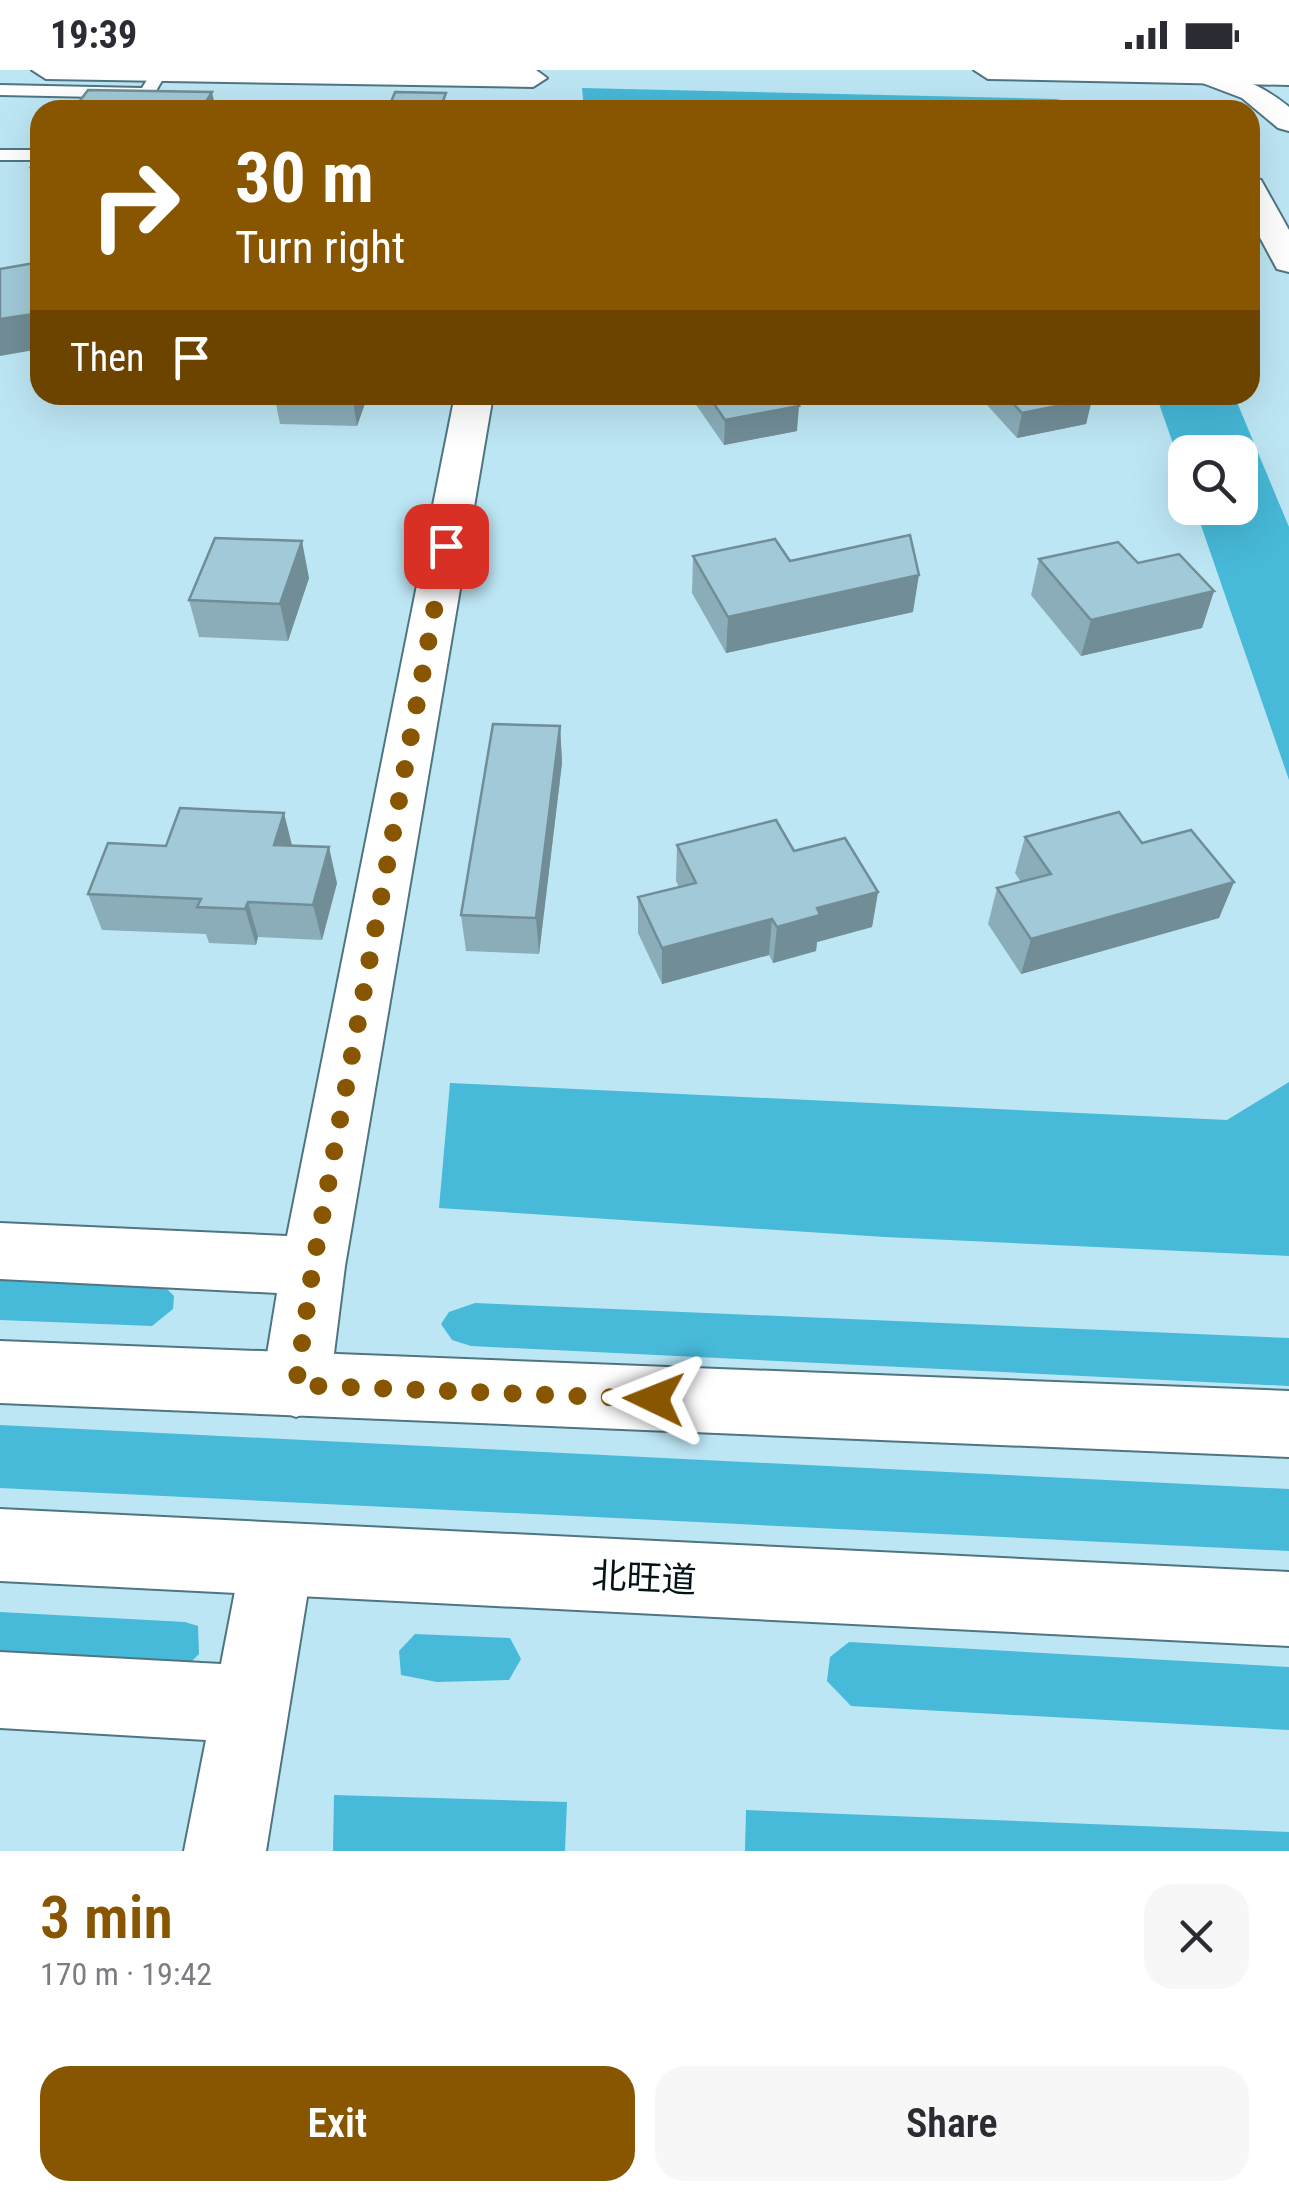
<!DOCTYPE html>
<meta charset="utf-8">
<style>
:root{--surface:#fff;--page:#f7f7f7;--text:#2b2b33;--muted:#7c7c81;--accent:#850}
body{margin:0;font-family:"Roboto Condensed","Noto Sans SC",sans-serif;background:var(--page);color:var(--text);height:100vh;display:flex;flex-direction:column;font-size:38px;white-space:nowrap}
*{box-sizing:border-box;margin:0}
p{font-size:32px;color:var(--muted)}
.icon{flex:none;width:55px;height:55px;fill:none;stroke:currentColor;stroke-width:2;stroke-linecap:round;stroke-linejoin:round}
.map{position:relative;height:1781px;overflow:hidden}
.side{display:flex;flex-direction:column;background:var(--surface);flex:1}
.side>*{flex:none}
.hud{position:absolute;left:30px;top:30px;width:1230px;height:305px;border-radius:30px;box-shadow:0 10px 40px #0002;background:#850;color:#fff;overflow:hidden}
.controls{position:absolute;left:1168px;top:365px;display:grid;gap:20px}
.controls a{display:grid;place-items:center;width:90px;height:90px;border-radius:20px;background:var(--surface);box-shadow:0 10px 40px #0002;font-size:50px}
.pin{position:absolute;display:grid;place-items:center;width:85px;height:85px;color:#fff;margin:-42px;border-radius:20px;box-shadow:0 5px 15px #0006}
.me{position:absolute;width:110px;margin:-55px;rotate:272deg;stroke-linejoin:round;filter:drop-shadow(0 0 8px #0008)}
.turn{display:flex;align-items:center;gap:35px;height:210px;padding:0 40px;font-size:45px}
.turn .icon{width:130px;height:130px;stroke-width:2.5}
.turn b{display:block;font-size:70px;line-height:85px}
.then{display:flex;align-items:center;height:95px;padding:0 40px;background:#0003;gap:20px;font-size:38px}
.round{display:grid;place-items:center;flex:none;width:105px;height:105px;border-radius:30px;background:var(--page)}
.headline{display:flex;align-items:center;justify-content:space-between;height:170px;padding:0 40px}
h1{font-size:60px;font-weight:600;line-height:75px;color:var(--accent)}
.action{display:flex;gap:20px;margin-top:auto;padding:20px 40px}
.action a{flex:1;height:115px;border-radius:30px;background:var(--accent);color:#fff;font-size:40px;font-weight:600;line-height:115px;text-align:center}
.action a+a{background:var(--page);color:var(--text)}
.status{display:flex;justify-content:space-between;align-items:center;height:70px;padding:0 50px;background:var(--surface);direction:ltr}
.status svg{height:28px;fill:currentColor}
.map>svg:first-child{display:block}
.forest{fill:#47b9d9}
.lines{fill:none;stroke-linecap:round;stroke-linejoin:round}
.lane-casing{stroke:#507582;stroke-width:4}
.street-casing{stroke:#507582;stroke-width:4}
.secondary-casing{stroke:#507582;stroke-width:4}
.primary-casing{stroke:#507582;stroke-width:4}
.lane{fill:#fff;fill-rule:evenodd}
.street{fill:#fff;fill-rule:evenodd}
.secondary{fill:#fff;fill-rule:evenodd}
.primary{fill:#fff;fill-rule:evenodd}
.wall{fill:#8aadb9}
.shaded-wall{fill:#718d96}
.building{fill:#a1c9d7;stroke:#718d96;stroke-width:2.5}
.route{stroke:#850;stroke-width:18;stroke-dasharray:0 32.4}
.labels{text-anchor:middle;stroke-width:10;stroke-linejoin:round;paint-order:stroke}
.near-street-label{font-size:35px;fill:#041317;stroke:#fff}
</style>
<div class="status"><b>19:39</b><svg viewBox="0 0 49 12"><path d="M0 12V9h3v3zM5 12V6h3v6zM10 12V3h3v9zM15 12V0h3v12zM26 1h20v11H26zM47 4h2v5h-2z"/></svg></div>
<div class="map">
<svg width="1289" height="1781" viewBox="0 0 1289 1781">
<rect width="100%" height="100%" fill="#bde6f4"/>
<!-- forest -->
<g class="forest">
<path d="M 582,18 L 1056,29 L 1106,40 L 584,40 Z"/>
<path d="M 1156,325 L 1234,325 L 1289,457 L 1289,710 L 1195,438 L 1240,438 L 1240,382 L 1185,382 L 1185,408 Z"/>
<path d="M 1289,1012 L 1289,1186 L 885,1167 L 439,1138 L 450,1013 L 1227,1050 Z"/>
<path d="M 0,1210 L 166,1218 L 174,1226 L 173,1239 L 152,1256 L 0,1250 Z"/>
<path d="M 475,1233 L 1289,1268 L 1289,1316 L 471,1276 L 452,1270 L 441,1254 L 449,1242 Z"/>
<path d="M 0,1355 L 1289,1419 L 1289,1481 L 0,1418 Z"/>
<path d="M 0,1542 L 185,1552 L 198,1556 L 199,1584 L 187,1596 L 0,1595 Z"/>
<path d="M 415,1564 L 510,1568 L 521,1589 L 509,1610 L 437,1612 L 401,1605 L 399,1581 Z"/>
<path d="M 849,1572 L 1289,1597 L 1289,1660 L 851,1636 L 827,1611 L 830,1587 Z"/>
<path d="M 334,1725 L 567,1732 L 565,1781 L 333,1781 Z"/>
<path d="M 746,1740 L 1289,1762 L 1289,1781 L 745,1781 Z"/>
</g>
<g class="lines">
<defs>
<g id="lane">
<path d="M 153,0 L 167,2 L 153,26 L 147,28 L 0,25 L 0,15 L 142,18 Z"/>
<rect x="0" y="80" width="40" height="10"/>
</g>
<g id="street">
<path d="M 32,0 L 536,0 L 547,8 L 533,17 L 46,9 Z"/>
<path d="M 455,325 L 493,325 L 345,1196 L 330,1315 L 320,1338 L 296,1347 L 272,1338 L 262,1315 L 277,1223 L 0,1209 L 0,1153 L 287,1166 Z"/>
<path d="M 277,1454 L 303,1464 L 313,1490 L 266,1781 L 184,1781 L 206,1670 L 0,1658 L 0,1582 L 221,1594 L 241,1490 L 251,1464 Z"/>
</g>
<g id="secondary">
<path d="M 974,0 L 1289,0 L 1289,15 L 988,9 Z"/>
<path d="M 0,1271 L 1289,1321 L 1289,1387 L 0,1333 Z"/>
<path d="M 0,1439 L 1289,1502 L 1289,1576 L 0,1511 Z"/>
</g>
<g id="primary">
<path d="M 1180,0 C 1224,0 1254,9 1289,37 L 1289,61 L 1278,58 L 1242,28 L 1184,6 Z"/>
<path d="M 1250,107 L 1261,110 L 1289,160 L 1289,202 L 1277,199 L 1250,149 Z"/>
</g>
</defs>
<!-- lane casing -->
<use href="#lane" class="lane-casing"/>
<!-- street casing -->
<use href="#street" class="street-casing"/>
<!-- secondary casing -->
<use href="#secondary" class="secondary-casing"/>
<!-- primary casing -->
<use href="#primary" class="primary-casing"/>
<!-- lane -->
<use href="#lane" class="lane"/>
<!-- street -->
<use href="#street" class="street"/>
<!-- secondary -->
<use href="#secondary" class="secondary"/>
<!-- primary -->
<use href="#primary" class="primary"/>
</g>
<!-- wall -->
<g class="wall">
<path d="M 40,85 L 40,126 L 31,97 Z"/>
<path d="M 277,325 L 368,325 L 357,356 L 280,354 L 275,329 Z"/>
<path d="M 692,325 L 790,325 L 797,361 L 724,375 L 692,329 Z"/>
<path d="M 978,325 L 1087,325 L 1092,329 L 1086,354 L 1017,368 Z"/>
<path d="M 693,486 L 790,491 L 913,542 L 726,583 L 692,523 Z"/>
<path d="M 1039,489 L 1138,493 L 1214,521 L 1202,558 L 1081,586 L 1031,525 Z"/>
<path d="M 309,508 L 288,571 L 199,567 L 189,530 Z"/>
<path d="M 560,656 L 562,693 L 539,884 L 466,881 L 461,845 Z"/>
<path d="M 1025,767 L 1142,773 L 1234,812 L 1219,848 L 1021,904 L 988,854 L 997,818 L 1021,812 L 1015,803 Z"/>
<path d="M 677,775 L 794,781 L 878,822 L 872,857 L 817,872 L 816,881 L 773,893 L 769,885 L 662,914 L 638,863 L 638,827 L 679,817 L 676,811 Z"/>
<path d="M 292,776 L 337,813 L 322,870 L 258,867 L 256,875 L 209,873 L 206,864 L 102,860 L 88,824 Z"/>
</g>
<!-- shaded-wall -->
<g class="shaded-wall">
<path d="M 212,22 L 216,40 L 201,40 Z"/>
<path d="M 40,243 L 40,279 L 0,286 L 0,249 Z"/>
<path d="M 356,325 L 368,325 L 357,356 L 353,331 Z"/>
<path d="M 1092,329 L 1086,354 L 1017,368 L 1022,343 Z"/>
<path d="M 799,336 L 797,361 L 724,375 L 725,350 Z"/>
<path d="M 302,471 L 309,508 L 288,571 L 280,534 Z"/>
<path d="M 919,505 L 913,542 L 726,583 L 728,547 Z"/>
<path d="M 1214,521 L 1202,558 L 1081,586 L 1091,550 Z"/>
<path d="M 560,656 L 562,693 L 539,884 L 536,848 Z"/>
<path d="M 284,743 L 293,779 L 274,775 Z"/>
<path d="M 329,777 L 337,813 L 322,870 L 313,835 Z"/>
<path d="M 1234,812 L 1219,848 L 1021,904 L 1031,869 Z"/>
<path d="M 878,822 L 872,857 L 817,872 L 816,881 L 773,893 L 777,857 L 817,838 Z"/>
<path d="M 248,832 L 258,867 L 256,875 L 245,839 Z"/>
<path d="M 772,849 L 769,885 L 662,914 L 662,878 Z"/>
</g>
<!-- building -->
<g class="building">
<path d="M 88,20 L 212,22 L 201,40 L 73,40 Z"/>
<path d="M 395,22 L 446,23 L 442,34 L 452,34 L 450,40 L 388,40 Z"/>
<path d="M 40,85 L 40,97 L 31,97 Z"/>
<path d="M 40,192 L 40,243 L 0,249 L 0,199 Z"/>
<path d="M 277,325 L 356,325 L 353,331 L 275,329 Z"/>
<path d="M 708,325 L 790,325 L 799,336 L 725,350 Z"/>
<path d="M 1005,325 L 1087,325 L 1092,329 L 1022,343 Z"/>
<path d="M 910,465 L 919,505 L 728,547 L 693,486 L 775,469 L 790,491 Z"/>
<path d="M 215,468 L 302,471 L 280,534 L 189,530 Z"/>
<path d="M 1118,472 L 1138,493 L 1179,484 L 1214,521 L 1091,550 L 1039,489 Z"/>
<path d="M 493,654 L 560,656 L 536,848 L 461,845 Z"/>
<path d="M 180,738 L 284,743 L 274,775 L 329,777 L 313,835 L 248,832 L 245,839 L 197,837 L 201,829 L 88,824 L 108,773 L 166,776 Z"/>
<path d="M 1119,742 L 1142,773 L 1191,760 L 1234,812 L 1031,869 L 997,818 L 1051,804 L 1025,767 Z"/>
<path d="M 776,750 L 794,781 L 845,768 L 878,822 L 817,838 L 820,845 L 777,857 L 772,849 L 662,878 L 638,827 L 696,813 L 677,775 Z"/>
</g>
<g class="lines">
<!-- route -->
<path class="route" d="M 446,476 L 313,1196 L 296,1315 L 654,1329"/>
</g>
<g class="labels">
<!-- near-street labels -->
<g class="near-street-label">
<text transform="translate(644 1508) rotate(3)" y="12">北旺道</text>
</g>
</g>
</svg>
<div class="controls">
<a><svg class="icon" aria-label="search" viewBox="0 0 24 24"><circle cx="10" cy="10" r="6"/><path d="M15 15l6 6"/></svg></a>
</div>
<div class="pin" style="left:446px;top:476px;background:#d93025"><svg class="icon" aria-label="arrive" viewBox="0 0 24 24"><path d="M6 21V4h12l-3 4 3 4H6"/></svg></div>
<svg class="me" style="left:654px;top:1329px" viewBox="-20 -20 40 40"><path d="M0-17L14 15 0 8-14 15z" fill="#850" stroke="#fff" stroke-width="4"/></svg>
<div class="hud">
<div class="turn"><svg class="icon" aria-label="right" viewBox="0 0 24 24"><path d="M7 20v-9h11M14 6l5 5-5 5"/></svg><div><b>30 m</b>Turn right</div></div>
<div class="then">Then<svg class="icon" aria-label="arrive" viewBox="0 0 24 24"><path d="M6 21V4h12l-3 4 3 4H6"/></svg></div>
</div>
</div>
<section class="side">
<div class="headline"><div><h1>3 min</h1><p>170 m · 19:42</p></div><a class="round"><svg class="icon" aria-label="close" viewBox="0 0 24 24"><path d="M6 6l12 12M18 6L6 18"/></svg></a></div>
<div class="action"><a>Exit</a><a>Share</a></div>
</section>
